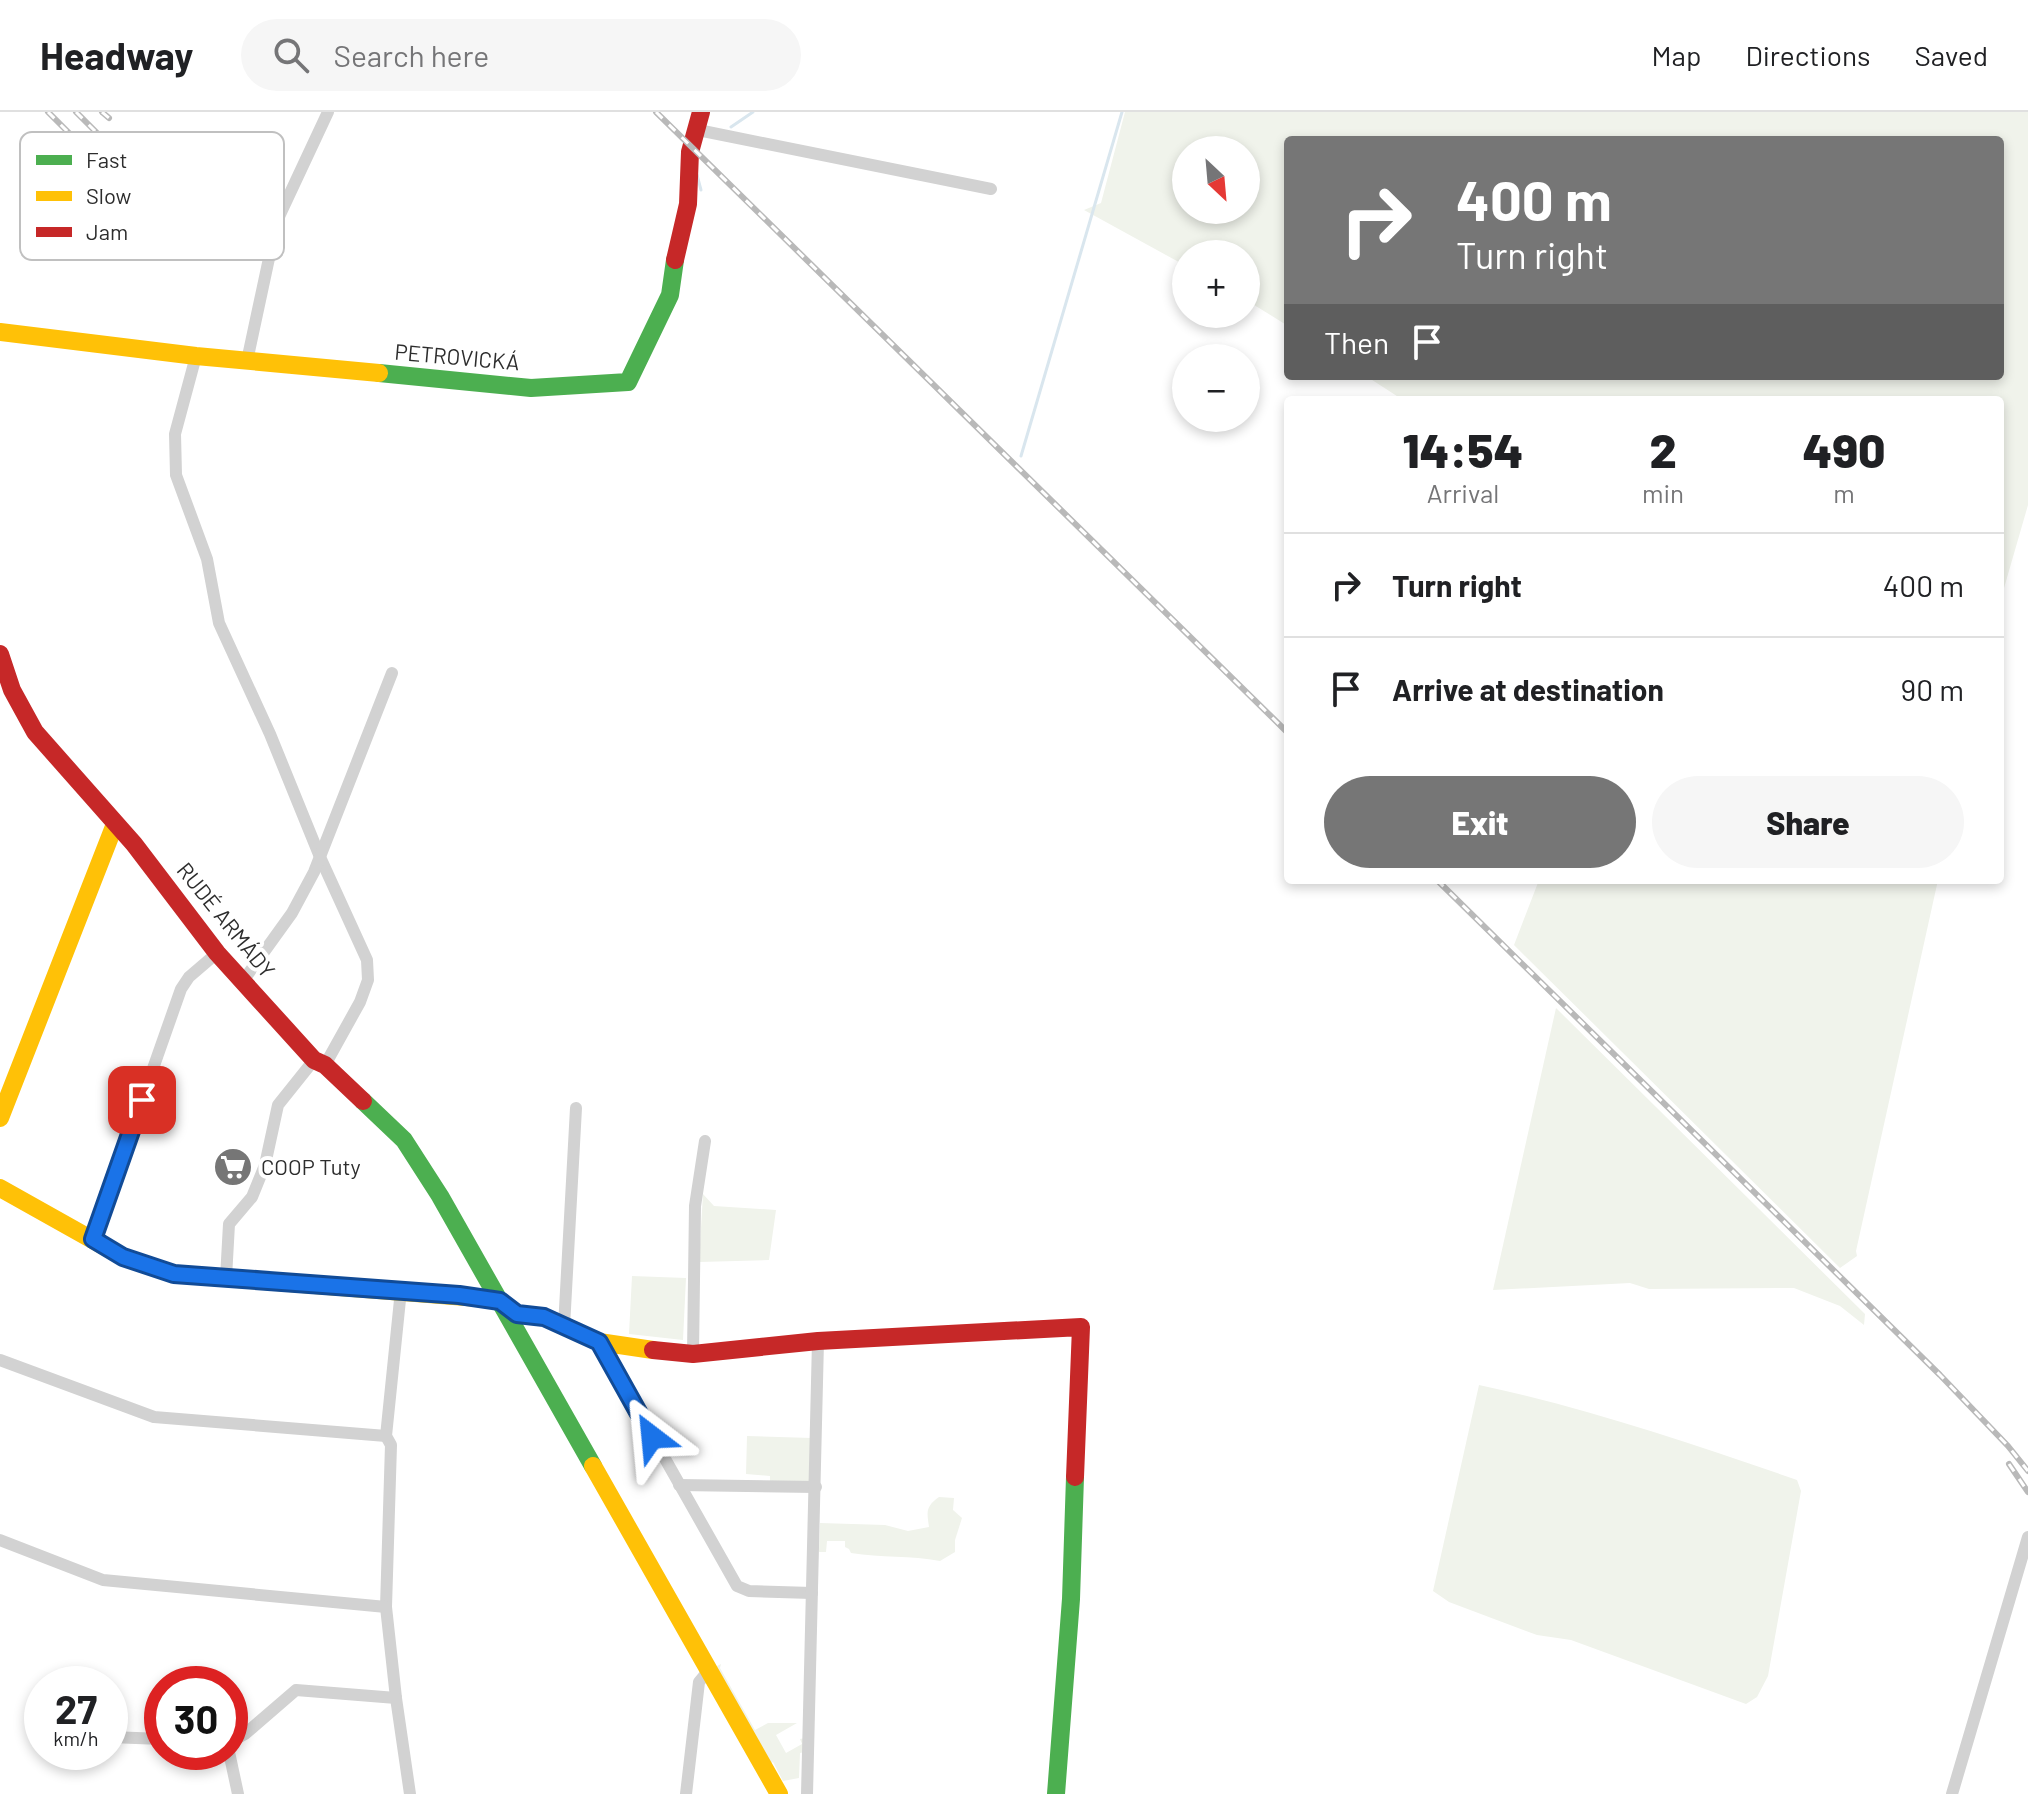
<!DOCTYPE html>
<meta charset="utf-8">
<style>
:root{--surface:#fff;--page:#f6f6f6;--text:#202124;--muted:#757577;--line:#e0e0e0;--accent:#767676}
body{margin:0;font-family:Barlow,sans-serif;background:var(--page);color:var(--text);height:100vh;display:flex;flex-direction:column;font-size:30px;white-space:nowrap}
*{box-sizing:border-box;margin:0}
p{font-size:26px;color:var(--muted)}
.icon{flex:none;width:44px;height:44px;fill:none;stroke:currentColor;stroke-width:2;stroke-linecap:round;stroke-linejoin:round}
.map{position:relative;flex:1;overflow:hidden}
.panel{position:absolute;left:1284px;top:284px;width:720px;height:488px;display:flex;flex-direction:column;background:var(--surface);border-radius:8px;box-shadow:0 4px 12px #0003}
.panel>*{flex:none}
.banner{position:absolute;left:1284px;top:24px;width:720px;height:244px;border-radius:8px;box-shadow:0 4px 12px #0003;background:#767676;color:#fff;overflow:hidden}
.needle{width:52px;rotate:154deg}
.fabs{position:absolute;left:1172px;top:24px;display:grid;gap:16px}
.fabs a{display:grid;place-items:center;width:88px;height:88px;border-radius:50%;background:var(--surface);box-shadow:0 4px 12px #0003;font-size:40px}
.speed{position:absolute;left:24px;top:1554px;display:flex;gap:16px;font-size:40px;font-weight:700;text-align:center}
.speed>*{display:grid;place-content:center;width:104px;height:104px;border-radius:50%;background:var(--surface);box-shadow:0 4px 12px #0003;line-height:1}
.speed small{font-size:20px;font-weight:400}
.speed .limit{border:12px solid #d22;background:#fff;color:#111}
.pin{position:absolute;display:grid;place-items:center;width:68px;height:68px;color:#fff;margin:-34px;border-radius:16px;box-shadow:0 4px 12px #0006}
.me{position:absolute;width:88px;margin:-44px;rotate:331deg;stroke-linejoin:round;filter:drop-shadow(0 0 6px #0008)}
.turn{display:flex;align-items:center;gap:28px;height:168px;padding:0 40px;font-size:36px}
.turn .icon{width:104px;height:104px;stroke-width:2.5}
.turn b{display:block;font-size:56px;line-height:68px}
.then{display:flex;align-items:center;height:76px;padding:0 40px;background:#0003;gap:16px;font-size:30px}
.eta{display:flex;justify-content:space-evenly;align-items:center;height:136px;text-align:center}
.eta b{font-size:48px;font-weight:800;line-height:56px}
.cta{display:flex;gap:16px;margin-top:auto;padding:16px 40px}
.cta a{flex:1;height:92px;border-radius:48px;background:var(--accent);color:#fff;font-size:32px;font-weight:800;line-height:92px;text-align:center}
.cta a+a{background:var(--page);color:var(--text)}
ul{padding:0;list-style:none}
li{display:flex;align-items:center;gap:24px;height:104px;padding:0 40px;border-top:2px solid var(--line)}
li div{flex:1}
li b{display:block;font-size:30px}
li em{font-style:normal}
header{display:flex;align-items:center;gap:48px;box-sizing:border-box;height:112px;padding:0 40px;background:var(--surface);border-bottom:2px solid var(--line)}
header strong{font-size:38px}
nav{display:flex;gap:44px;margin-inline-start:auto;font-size:28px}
.search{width:560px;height:72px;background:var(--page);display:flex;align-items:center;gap:20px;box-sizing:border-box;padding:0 28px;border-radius:44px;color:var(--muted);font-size:30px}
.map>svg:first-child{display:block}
.green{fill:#f0f3eb;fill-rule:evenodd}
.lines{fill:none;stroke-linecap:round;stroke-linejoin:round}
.stream{stroke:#d9e6ee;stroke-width:3}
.street{stroke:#d2d2d2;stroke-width:12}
.fast{stroke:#4caf50;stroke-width:18}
.slow{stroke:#ffc107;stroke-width:18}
.jam{stroke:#c62828;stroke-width:18}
.rail-casing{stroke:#b9b9b9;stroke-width:6}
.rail{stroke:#fff;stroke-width:3;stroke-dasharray:9;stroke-linecap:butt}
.route-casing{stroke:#114b97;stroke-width:20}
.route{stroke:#1a73e8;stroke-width:14}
.labels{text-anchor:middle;stroke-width:8;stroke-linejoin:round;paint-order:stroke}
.street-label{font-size:22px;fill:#2d2d2d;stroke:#fff}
.poi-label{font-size:22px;fill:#2d2d2d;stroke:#fff;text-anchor:start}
.key{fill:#fff;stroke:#c0c0c0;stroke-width:2}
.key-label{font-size:22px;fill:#2d2d2d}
</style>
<header>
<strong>Headway</strong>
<div class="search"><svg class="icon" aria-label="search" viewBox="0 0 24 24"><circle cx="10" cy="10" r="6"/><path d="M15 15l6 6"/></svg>Search here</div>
<nav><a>Map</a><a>Directions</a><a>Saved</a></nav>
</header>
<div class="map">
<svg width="2028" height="1682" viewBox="0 0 2028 1682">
<rect width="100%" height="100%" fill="#fff"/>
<!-- green -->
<g class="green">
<path d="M 1125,0 L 2028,0 L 2028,393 L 2000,490 L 2000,288 L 1403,288 L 1366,264 L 2000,264 L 2000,28 L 1288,28 L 1288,214 L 1246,188 L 1246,142 L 1186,142 L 1186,154 L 1084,98 L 1101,91 ZM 1246,38 L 1246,98 L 1186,98 L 1186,38 Z"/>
<path d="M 1539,768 L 1938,768 L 1856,1139 L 1857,1144 L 1840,1156 L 1514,833 Z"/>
<path d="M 1556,896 L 1865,1202 L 1864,1213 L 1840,1194 L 1794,1176 L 1649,1177 L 1630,1171 L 1493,1178 Z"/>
<path d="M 703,1082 L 714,1094 L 776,1098 L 769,1148 L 699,1150 Z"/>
<path d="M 632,1164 L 686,1166 L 683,1228 L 629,1222 Z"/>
<path d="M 1479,1273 C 1587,1296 1693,1332 1797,1368 L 1801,1379 L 1768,1564 L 1757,1585 L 1746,1592 L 1571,1528 L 1537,1523 L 1449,1490 L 1433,1479 Z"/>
<path d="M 747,1324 L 812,1326 L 809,1369 L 770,1370 L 770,1364 L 746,1362 Z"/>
<path d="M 939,1385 L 954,1386 L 953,1398 L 962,1406 L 955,1428 L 955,1440 L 940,1449 C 911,1443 881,1446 851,1441 L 849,1437 L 845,1435 L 845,1429 L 827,1429 L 826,1440 L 819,1440 L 820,1411 L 885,1413 L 908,1419 L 929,1415 C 927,1400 925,1395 939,1385 Z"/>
<path d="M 721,1552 L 720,1556 L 755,1618 L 768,1611 L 797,1611 L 776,1623 L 786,1641 L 802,1632 L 800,1627 L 805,1626 L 805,1640 L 800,1641 L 799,1666 L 783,1669 L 773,1650 L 769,1652 L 715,1555 Z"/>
</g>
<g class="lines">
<!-- stream -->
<g class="stream">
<path d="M 731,15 L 753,0"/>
<path d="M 697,63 L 701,78"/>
<path d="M 1021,344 L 1122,0"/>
</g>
<!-- street -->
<g class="street">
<path d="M 698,18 L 991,77"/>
<path d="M 196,244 L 175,322 L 176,363 L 207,447 L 219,511 L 270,622 L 320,745 L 367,848 L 368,868 L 360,890 L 325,953"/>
<path d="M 247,249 L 277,109 L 328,0"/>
<path d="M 243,869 L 292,801 L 314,760 L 392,561"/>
<path d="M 93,1127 L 181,877 L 189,865 L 217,841"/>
<path d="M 226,1166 L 229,1112 L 252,1085 L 265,1053 L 278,993 L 314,948"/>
<path d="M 401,1178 L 386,1324 L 391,1333 L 386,1495 L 396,1586 L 410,1682"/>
<path d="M 564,1215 L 576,996"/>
<path d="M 599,1230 L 737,1474 L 749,1479 L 812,1481"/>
<path d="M 693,1242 L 695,1094 L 705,1029"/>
<path d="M 0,1248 L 154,1305 L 386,1324"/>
<path d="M 679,1373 L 816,1375"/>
<path d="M 0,1428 L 103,1468 L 386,1495"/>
<path d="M 110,1625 L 162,1627"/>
<path d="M 230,1630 L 245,1622 L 296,1578 L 396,1586"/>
<path d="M 229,1640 L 238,1682"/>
<path d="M 686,1682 L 699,1570 L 709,1558"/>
<path d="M 807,1682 L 818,1229"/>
<path d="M 1952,1682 L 2028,1425"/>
</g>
<!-- fast -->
<g class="fast">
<path d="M 379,261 L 531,276 L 628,270 L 670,183 L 675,148"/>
<path d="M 363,989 L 404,1028 L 440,1084 L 593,1354"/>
<path d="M 1056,1682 L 1071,1487 L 1075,1365"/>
</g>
<!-- slow -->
<g class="slow">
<path d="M 0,220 L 196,244 L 379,261"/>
<path d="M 0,1006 L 115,712"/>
<path d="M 0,1076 L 123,1145 L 174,1162 L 491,1187 L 500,1189 L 517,1202 L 544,1205 L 599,1230 L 653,1238"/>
<path d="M 593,1354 L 779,1682"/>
</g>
<!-- jam -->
<g class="jam">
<path d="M 675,148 L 688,92 L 690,40 L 701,0"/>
<path d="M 0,542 L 12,578 L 35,620 L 134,732 L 217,841 L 314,948 L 325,953 L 363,989"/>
<path d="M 653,1238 L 693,1242 L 818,1229 L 1081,1215 L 1075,1365"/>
</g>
<defs>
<g id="rail">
<path d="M 48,0 L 95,47"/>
<path d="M 76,0 L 108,32"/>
<path d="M 102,0 L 109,6"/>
<path d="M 656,0 L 1288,621"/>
<path d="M 1437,768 L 1940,1263 L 2008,1334 L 2028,1359"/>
<path d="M 2009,1352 L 2028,1380"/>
</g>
</defs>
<!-- rail casing -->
<use href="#rail" class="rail-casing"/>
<!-- rail -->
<use href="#rail" class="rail"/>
</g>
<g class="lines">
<defs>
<path id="route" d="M 142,988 L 93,1127 L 123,1145 L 174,1162 L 459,1183 L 500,1189 L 517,1202 L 544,1205 L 599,1230 L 652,1325"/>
</defs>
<!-- route casing -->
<use href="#route" class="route-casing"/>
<!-- route -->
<use href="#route" class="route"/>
</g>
<!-- icons -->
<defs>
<symbol id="supermarket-disc" viewBox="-11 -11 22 22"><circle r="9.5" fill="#767676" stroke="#fff"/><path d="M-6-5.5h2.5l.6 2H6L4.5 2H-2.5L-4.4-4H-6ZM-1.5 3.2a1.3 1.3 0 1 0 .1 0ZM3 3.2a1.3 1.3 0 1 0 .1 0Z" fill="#fff"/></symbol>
</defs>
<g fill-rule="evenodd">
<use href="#supermarket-disc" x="211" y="1033" width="44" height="44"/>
</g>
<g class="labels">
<!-- street labels -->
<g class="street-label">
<text transform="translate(457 245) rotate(5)" y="8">PETROVICKÁ</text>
<text transform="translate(226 808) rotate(51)" y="8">RUDÉ ARMÁDY</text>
</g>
<!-- poi labels -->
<g class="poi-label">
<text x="261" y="1063">COOP Tuty</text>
</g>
</g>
<!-- legend -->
<rect x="20" y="20" width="264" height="128" rx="12" class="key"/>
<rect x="36" y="43" width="36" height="10" fill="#4caf50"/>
<rect x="36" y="79" width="36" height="10" fill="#ffc107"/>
<rect x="36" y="115" width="36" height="10" fill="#c62828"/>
<g class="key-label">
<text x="86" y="56">Fast</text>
<text x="86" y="92">Slow</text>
<text x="86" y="128">Jam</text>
</g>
</svg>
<div class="fabs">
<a><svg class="needle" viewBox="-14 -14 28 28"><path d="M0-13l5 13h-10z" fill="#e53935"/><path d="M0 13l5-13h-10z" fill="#757577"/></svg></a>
<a>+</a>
<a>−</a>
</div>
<div class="speed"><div>27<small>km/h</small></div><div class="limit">30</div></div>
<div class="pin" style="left:142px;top:988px;background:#d93025"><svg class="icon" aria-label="arrive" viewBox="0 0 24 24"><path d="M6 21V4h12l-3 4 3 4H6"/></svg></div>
<svg class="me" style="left:652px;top:1325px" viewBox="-20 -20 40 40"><path d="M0-17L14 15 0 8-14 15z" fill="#1a73e8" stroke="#fff" stroke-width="4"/></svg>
<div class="banner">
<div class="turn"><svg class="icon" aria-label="right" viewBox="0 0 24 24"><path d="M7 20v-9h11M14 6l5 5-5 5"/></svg><div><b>400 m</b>Turn right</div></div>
<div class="then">Then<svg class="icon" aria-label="arrive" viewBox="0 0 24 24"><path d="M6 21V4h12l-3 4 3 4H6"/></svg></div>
</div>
<section class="panel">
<div class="eta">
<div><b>14:54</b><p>Arrival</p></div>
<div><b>2</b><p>min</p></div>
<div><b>490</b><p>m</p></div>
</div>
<ul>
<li><svg class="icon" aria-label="right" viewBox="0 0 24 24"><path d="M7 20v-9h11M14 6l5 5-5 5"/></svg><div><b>Turn right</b></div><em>400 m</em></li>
<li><svg class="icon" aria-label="arrive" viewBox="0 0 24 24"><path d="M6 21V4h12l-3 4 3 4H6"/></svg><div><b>Arrive at destination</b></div><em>90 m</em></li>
</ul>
<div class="cta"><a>Exit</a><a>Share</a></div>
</section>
</div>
